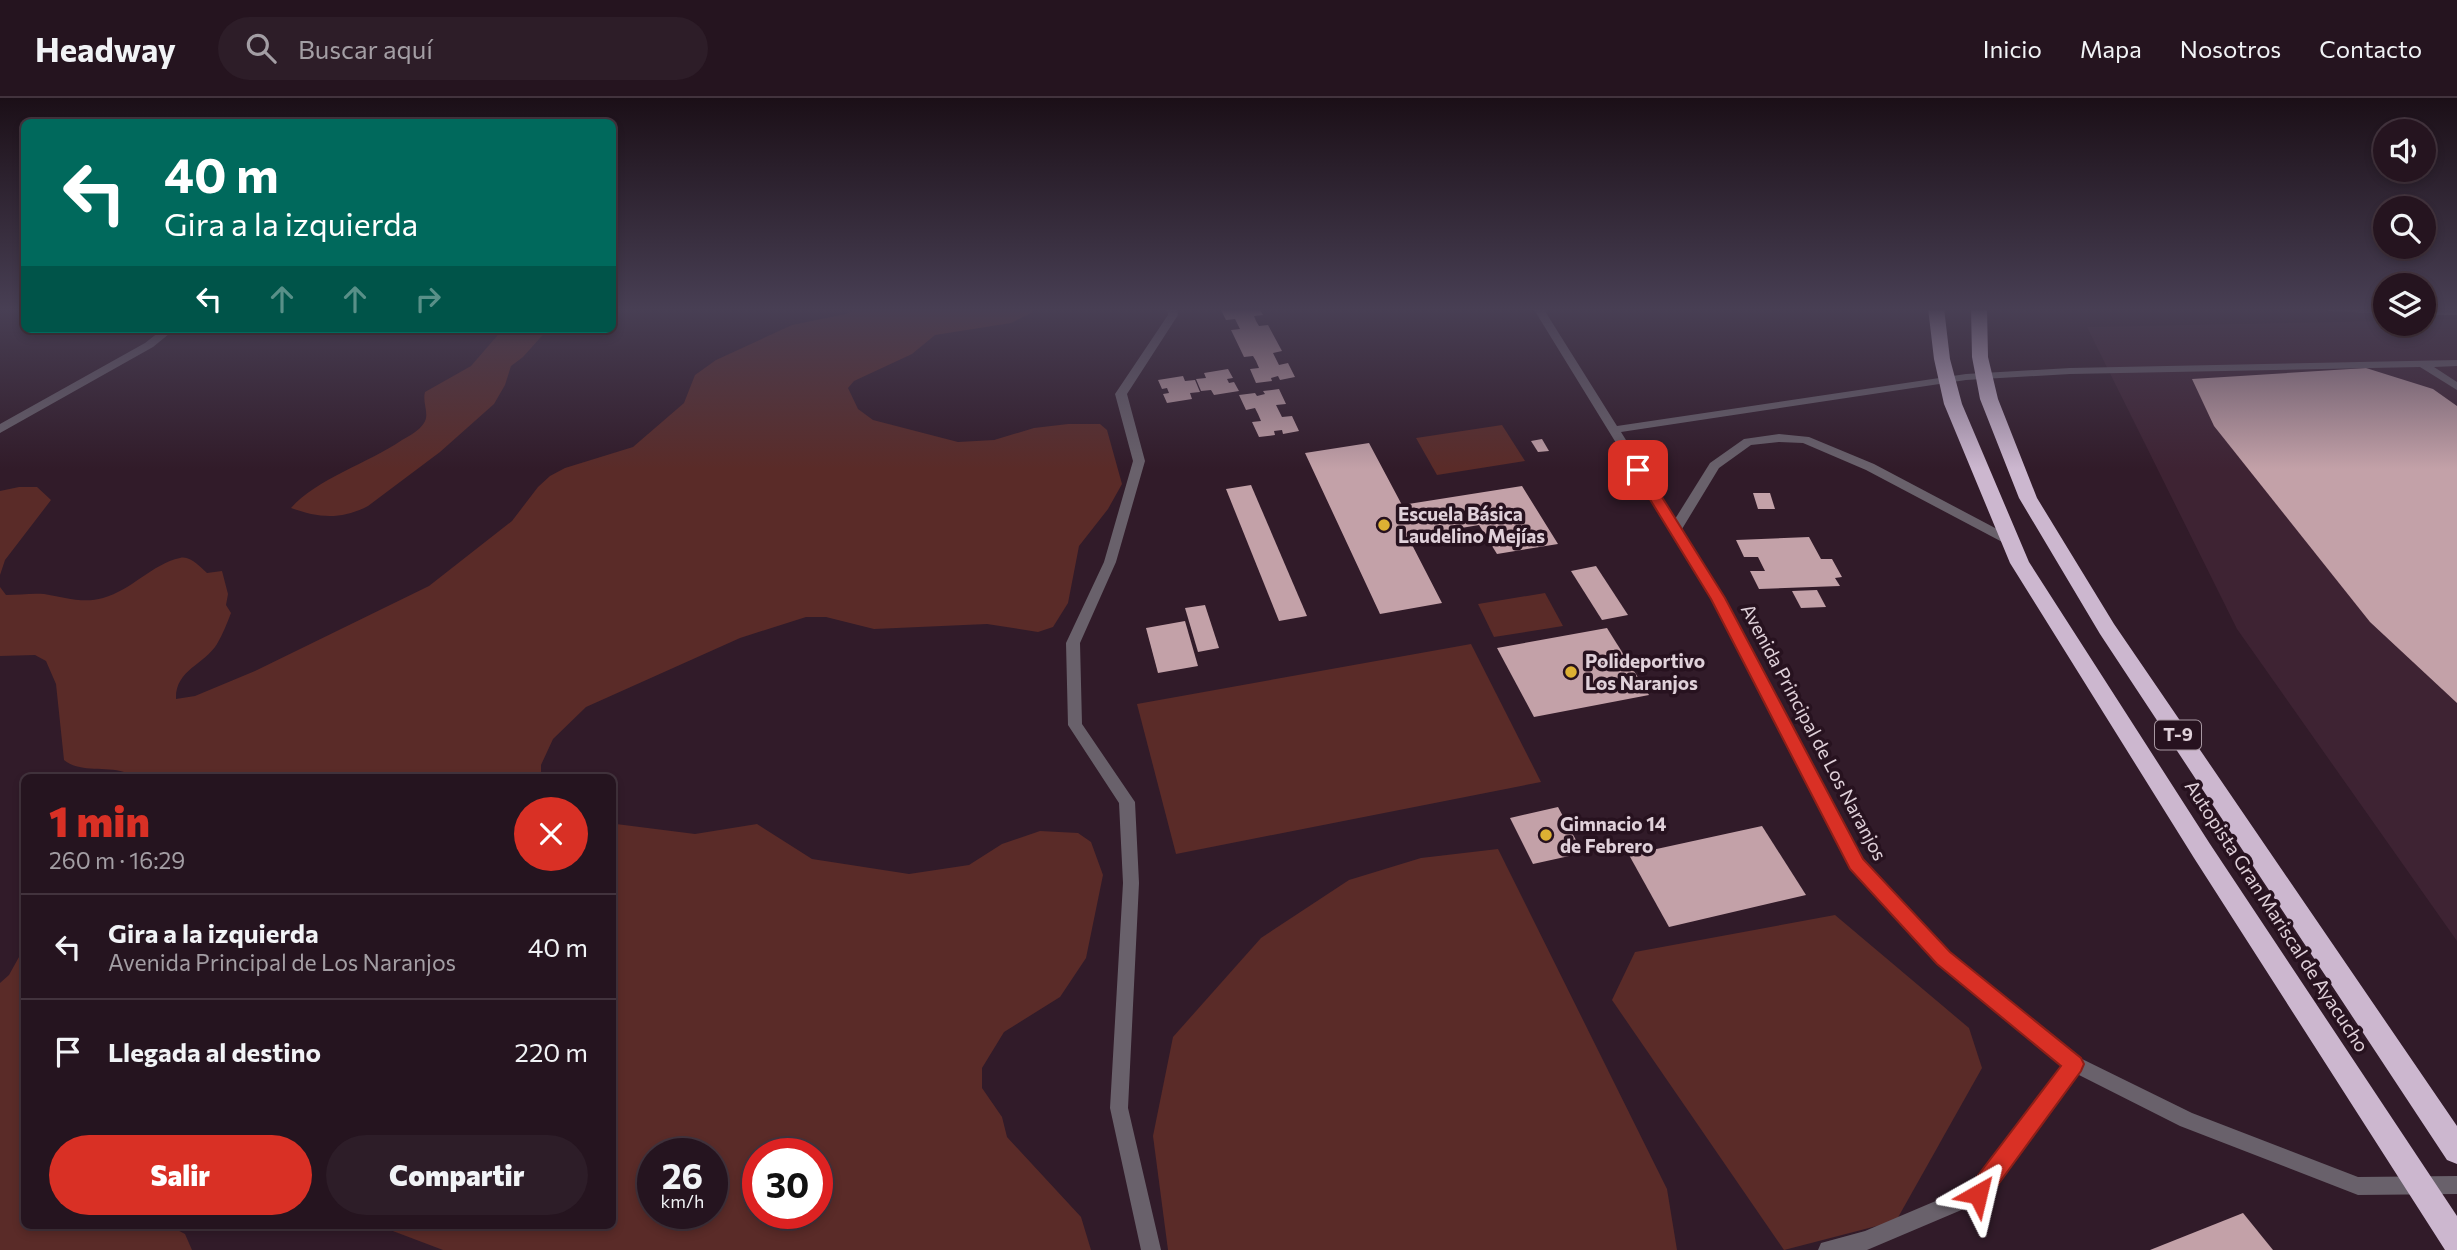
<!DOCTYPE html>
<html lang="es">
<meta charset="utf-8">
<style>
:root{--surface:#25141f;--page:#2d1d28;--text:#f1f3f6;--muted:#a39ea4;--line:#42333d;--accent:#d93025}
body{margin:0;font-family:Commissioner,sans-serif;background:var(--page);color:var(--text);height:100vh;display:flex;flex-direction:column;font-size:26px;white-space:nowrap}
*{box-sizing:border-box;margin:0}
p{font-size:23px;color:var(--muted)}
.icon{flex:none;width:38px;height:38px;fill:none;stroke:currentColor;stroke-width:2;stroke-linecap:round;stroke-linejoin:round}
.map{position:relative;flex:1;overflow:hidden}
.panel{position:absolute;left:21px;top:676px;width:595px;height:455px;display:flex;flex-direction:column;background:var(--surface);border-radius:10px;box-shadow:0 4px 10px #0003,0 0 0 2px var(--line)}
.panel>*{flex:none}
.banner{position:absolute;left:21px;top:21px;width:595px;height:214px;border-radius:10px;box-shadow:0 4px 10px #0003,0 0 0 2px var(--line);background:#00695c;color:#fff;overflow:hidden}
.fabs{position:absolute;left:2373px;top:21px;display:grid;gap:14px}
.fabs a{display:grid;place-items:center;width:63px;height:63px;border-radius:50%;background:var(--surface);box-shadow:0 4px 10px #0003,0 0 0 2px var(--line);font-size:35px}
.speed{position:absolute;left:637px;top:1040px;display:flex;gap:14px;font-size:35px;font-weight:700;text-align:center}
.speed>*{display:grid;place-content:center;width:91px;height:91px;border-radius:50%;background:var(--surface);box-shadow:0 4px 10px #0003,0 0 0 2px var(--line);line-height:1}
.speed small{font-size:18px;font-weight:400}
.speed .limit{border:10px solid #d22;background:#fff;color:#111}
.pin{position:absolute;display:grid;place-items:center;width:60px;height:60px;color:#fff;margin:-30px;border-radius:14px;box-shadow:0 4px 10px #0006}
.me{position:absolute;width:77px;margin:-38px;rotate:37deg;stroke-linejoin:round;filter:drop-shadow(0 0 5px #0008)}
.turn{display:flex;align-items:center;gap:24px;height:147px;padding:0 28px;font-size:32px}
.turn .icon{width:91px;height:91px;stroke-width:2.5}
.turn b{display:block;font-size:49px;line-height:60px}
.lanes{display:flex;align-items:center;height:66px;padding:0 28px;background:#0003;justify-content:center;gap:35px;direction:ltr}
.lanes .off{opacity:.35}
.round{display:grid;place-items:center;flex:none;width:74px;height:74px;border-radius:37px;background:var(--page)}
.head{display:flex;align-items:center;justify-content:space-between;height:119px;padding:0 28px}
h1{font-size:42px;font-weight:800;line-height:52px;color:var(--accent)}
.action{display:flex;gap:14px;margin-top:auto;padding:14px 28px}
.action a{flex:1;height:80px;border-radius:42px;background:var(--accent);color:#fff;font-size:28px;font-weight:800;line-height:80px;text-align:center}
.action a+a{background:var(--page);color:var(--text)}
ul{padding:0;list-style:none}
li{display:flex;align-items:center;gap:21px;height:105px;padding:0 28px;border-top:2px solid var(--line)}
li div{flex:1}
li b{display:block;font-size:26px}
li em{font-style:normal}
header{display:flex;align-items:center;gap:42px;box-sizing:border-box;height:98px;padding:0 35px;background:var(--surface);border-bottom:2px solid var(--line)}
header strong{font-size:33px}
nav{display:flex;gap:38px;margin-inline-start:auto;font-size:24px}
.search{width:490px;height:63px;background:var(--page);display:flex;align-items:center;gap:18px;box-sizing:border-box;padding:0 24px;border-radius:38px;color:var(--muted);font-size:26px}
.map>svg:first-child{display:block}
.built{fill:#3e2333}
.green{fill:#5a2b28;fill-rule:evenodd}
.building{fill:#c3a1a8}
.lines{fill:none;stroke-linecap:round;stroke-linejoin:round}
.street{fill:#69616b;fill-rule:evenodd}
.highway{fill:#ccb7cf;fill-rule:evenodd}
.route{fill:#d93025;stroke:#8d1f18;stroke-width:2}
.poi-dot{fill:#ddb133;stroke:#27121f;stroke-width:2.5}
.labels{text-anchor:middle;stroke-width:7;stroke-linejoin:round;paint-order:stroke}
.shield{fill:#27121f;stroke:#a898a2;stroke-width:2}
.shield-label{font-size:18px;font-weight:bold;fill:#e0d1da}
.poi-label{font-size:19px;font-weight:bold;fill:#e0d1da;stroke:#27121f;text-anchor:start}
.street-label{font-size:19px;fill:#e0d1da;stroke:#27121f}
</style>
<header>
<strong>Headway</strong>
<div class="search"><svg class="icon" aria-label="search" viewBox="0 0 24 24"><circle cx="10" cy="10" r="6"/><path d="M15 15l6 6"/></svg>Buscar aquí</div>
<nav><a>Inicio</a><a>Mapa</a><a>Nosotros</a><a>Contacto</a></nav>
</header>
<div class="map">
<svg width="2457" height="1152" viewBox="0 0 2457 1152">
<rect width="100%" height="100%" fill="#311b29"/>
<!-- built -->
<path class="built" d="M 2457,221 L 2457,843 L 2237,531 L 2087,229 L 2385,223 L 2385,226 L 2424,226 L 2424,222 Z"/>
<!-- green -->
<g class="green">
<path d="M 857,210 L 1032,210 L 1033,214 L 1011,225 L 935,237 L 912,256 L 854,283 L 848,290 L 858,311 L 873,322 L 958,344 L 994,342 L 1034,330 L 1068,326 L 1100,326 L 1107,332 L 1122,386 L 1108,411 L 1079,448 L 1068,505 L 1053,529 L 1038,534 L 987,526 L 874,531 L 826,519 L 806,519 L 740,540 L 586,609 L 553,641 L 541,667 L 541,679 L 124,679 L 124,674 C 104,668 80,675 64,662 L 56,586 L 46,563 L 35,557 L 0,558 L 0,489 L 6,497 C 18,497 32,495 44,496 C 64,499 83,506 103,500 C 132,492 152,466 180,460 C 190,457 200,469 207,475 L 222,473 L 228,496 L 226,507 L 231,515 C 227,525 223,536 217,546 C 204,567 175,572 176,601 L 195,598 L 255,573 L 429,488 L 512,423 L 538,389 L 550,378 L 565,370 L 633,349 L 684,305 L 695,277 L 716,262 L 792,227 L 846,216 Z"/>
<path d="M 503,231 L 548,231 L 523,259 L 511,268 L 505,287 L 494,306 L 440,354 L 368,408 C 341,422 319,420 291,410 C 316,381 369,365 402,342 C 409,338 419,333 424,325 C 430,316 422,305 425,294 L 471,268 Z"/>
<path d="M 1502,327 L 1525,363 L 1437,377 L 1416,340 Z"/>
<path d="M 19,389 L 37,389 L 51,402 L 5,462 L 0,477 L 0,393 Z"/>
<path d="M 1545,495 L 1563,528 L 1494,539 L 1478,506 Z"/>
<path d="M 1471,546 L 1541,684 L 1176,756 L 1137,606 Z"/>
<path d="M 616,726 L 695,736 L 757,726 L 812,761 L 909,776 L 969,767 L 1002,746 L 1040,733 L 1078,735 L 1091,744 L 1103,777 L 1086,860 L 1060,899 L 1004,934 L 982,970 L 982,990 L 1002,1019 L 1007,1039 L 1081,1119 L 1091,1152 L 443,1152 L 377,1127 L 612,1127 L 612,727 ZM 712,1055 L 712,1115 L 653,1115 L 653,1055 ZM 817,1055 L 817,1115 L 758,1115 L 758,1055 Z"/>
<path d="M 1498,751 L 1667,1091 L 1677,1152 L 1168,1152 L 1153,1038 L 1173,939 L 1261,840 L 1349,782 L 1421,760 Z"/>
<path d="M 1835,817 L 1969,930 L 1982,970 L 1896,1123 L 1784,1152 L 1612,902 L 1635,854 Z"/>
<path d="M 24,850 L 24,1127 L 168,1127 L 185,1136 L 192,1152 L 0,1152 L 0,885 L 9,877 Z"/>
</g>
<!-- building -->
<g class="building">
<path d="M 1220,210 L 1259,210 L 1263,217 L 1254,218 L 1256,223 L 1259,228 L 1268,227 L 1282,253 L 1273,255 L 1279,267 L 1288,265 L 1295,279 L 1280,282 L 1278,278 L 1271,280 L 1272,283 L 1256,285 L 1250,271 L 1259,270 L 1256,263 L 1253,258 L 1244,259 L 1231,232 L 1240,231 L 1235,221 L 1226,222 Z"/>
<path d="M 2366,270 L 2433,291 L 2457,308 L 2457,605 L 2370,524 L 2214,328 L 2192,281 Z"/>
<path d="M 1228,271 L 1233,280 L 1227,281 L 1229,285 L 1234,284 L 1239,293 L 1214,297 L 1211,292 L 1201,293 L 1196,281 L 1206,280 L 1204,275 Z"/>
<path d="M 1183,278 L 1185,283 L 1195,282 L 1200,294 L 1190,295 L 1192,301 L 1167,305 L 1163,296 L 1169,295 L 1167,290 L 1162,291 L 1158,282 Z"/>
<path d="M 1279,291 L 1286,306 L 1276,307 L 1282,319 L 1292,318 L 1299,333 L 1283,336 L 1282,332 L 1274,333 L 1275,337 L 1259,339 L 1252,324 L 1261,323 L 1258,316 L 1255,310 L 1246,312 L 1239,297 L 1255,295 L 1257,298 L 1265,296 L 1263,293 Z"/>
<path d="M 1542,341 L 1549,353 L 1538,354 L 1531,343 Z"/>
<path d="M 1369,345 L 1402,407 L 1522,388 L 1558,446 L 1497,456 L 1479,427 L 1408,439 L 1442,505 L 1380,516 L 1305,355 Z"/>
<path d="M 1251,387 L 1307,518 L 1279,523 L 1226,391 Z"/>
<path d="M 1753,395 L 1770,395 L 1775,411 L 1758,411 Z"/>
<path d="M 1809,439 L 1821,461 L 1832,461 L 1842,479 L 1835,480 L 1840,488 L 1759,491 L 1750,473 L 1765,473 L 1758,459 L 1744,459 L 1736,442 Z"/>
<path d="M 1596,468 L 1628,517 L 1602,522 L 1571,473 Z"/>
<path d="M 1817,492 L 1826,509 L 1801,510 L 1792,493 Z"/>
<path d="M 1205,507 L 1219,550 L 1198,554 L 1185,510 Z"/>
<path d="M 1185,523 L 1198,568 L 1158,575 L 1146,530 Z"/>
<path d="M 1607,530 L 1649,597 L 1534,619 L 1497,550 Z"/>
<path d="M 1558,709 L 1583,755 L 1533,766 L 1510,720 Z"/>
<path d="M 1762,728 L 1806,797 L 1669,829 L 1629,757 Z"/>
<path d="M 2243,1115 L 2273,1152 L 2150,1152 Z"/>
</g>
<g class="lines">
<!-- street -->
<g class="street">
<path d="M 1167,210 L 1177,210 L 1178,217 L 1127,296 L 1145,363 L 1116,464 L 1080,545 L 1082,626 L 1135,704 L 1139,785 L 1128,1010 L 1161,1152 L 1141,1152 L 1110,1010 L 1123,785 L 1119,705 L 1068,627 L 1066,545 L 1104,464 L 1133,363 L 1115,296 L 1168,217 Z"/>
<path d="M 1533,210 L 1543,210 L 1617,328 L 1966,276 L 2070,270 L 2457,262 L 2457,268 L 2434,269 L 2457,284 L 2457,292 L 2420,269 L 2070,276 L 1966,282 L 1621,334 L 1675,421 L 1710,365 L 1744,341 L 1779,336 L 1809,339 L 1874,366 L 2014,440 L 2016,443 L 2014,446 L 2006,446 L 1866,372 L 1803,345 L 1779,344 L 1751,347 L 1719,370 L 1682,431 L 1725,500 L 1863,761 L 1950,855 L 2080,960 L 2192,1015 L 2358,1079 L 2457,1078 L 2457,1096 L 2358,1097 L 2180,1028 L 2077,976 L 1985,1102 L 1867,1152 L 1818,1152 L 1821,1145 L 1865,1133 L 1971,1088 L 2062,967 L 1938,865 L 1851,771 L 1712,501 Z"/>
<path d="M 2324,210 L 2385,210 L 2385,216 L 2329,213 Z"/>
<rect x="2424" y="211" width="33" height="6"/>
<path d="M 163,231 L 175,231 L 153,249 L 0,335 L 0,326 L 145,245 Z"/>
</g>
<!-- highway -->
<g class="highway">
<path d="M 1928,210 L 1944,210 L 1950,261 L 1962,306 L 2029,464 L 2210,746 L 2457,1118 L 2457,1152 L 2445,1152 L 2194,760 L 2010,465 L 1944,306 L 1934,261 Z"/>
<path d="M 1971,210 L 1987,210 L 1988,259 L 1998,301 L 2037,400 L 2114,526 L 2457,1028 L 2457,1066 L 2447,1062 L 2100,536 L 2019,400 L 1980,301 L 1972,259 Z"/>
</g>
</g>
<!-- sky -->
<linearGradient id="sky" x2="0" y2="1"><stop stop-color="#1b0f17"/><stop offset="0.57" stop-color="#483f54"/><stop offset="1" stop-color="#483f54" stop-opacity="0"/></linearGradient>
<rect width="2457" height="371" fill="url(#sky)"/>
<!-- route -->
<path class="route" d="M 1638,368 L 1645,372 L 1725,500 L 1863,761 L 1950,854 L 2081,960 L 2084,966 L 2081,973 L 1986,1103 L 1978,1106 L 1970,1103 L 1967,1096 L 1970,1088 L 2061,968 L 1937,866 L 1850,771 L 1711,501 L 1632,372 Z"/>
<!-- markers -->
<g class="poi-dot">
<circle cx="1384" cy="427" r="7"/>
<circle cx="1571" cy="574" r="7"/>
<circle cx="1546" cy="737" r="7"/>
</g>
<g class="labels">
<!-- shield labels -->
<rect class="shield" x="2155" y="622.5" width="46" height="29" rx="5"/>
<g class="shield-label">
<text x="2178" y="643">T-9</text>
</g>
<!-- poi labels -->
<g class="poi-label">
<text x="1398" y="423">Escuela Básica<tspan x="1398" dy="22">Laudelino Mejías</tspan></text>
<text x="1585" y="570">Polideportivo<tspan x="1585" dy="22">Los Naranjos</tspan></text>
<text x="1560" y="733">Gimnacio 14<tspan x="1560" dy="22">de Febrero</tspan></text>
</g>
<!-- street labels -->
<g class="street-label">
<text transform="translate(1814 634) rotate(62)" y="7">Avenida Principal de Los Naranjos</text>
<text transform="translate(2277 818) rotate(57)" y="7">Autopista Gran Mariscal de Ayacucho</text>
</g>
</g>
</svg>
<div class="fabs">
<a><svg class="icon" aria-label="sound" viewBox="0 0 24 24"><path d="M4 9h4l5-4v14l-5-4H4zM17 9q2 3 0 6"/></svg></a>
<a><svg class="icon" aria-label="search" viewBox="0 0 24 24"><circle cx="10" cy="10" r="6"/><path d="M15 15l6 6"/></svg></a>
<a><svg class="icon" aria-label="layers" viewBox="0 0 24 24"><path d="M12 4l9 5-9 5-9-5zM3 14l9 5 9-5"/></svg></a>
</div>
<div class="speed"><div>26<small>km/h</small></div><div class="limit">30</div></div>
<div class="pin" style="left:1638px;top:372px;background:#d93025"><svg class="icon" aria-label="arrive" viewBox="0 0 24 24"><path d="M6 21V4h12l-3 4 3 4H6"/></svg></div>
<svg class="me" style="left:1978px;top:1096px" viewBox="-20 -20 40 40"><path d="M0-17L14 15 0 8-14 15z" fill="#d93025" stroke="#fff" stroke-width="4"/></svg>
<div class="banner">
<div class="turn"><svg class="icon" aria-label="left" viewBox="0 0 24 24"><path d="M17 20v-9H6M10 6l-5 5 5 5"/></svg><div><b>40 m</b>Gira a la izquierda</div></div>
<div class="lanes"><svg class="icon" aria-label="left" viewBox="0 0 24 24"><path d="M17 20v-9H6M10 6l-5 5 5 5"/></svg><svg class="icon off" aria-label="ahead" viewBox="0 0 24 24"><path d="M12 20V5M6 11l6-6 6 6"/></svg><svg class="icon off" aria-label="ahead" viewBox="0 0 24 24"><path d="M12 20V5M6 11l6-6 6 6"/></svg><svg class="icon off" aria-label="right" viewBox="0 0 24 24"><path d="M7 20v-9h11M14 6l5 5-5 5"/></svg></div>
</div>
<section class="panel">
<div class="head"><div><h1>1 min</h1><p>260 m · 16:29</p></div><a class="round" style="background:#d93025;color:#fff"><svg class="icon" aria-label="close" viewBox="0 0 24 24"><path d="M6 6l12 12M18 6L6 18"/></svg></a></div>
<ul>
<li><svg class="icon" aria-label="left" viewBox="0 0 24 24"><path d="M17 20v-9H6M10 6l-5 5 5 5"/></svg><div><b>Gira a la izquierda</b><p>Avenida Principal de Los Naranjos</p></div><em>40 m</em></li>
<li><svg class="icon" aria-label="arrive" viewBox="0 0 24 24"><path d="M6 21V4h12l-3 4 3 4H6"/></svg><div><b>Llegada al destino</b></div><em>220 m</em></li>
</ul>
<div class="action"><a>Salir</a><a>Compartir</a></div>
</section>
</div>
